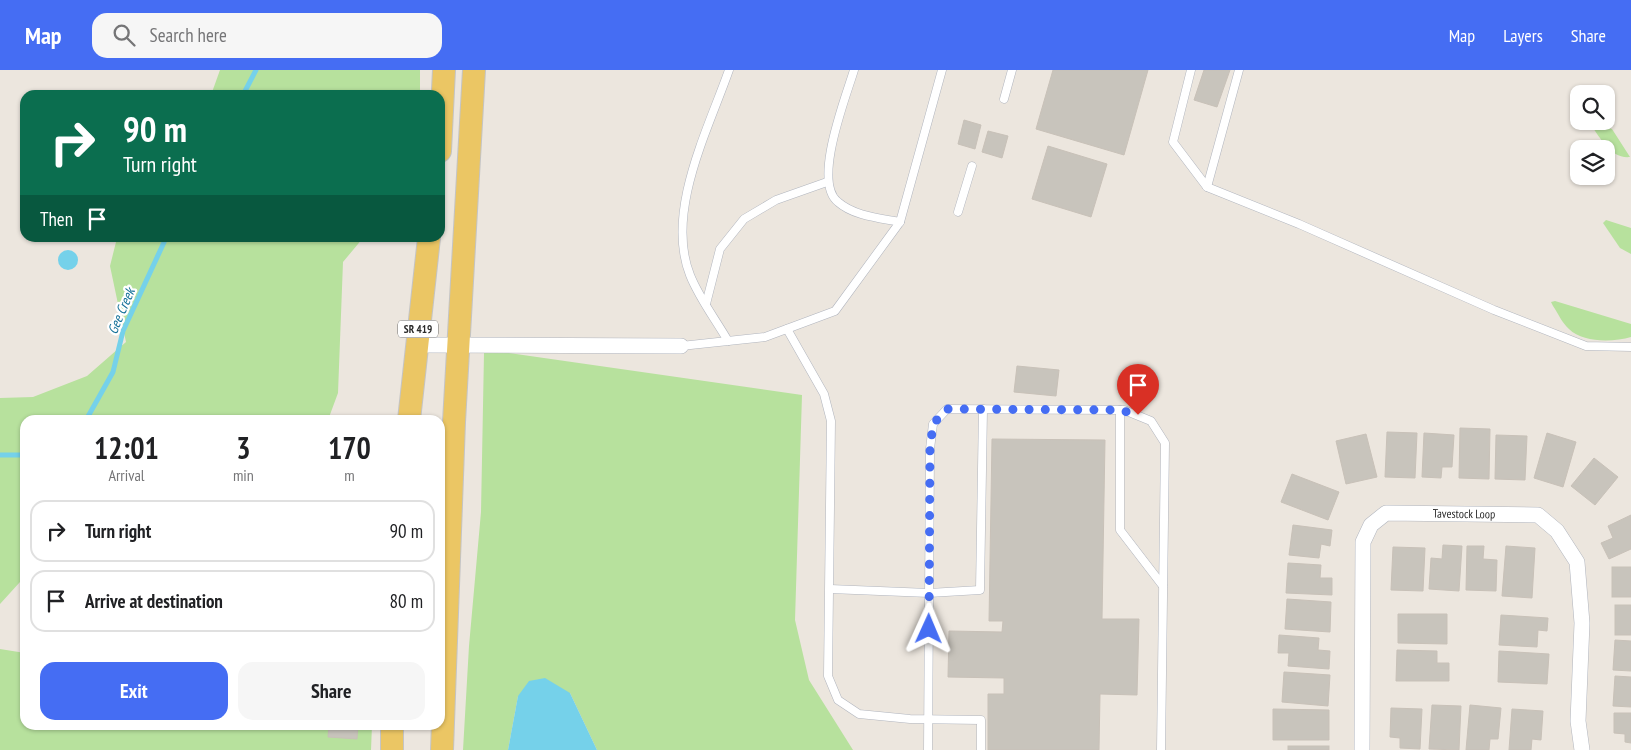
<!DOCTYPE html>
<style>
:root{--surface:#fff;--page:#f6f6f6;--text:#202124;--muted:#757577;--line:#e0e0e0;--accent:#456df3}
body{margin:0;font-family:"PT Sans Narrow",sans-serif;background:var(--page);color:var(--text);height:100vh;display:flex;flex-direction:column;font-size:19px;white-space:nowrap}
*{box-sizing:border-box;margin:0}
p{font-size:16px;color:var(--muted)}
.icon{flex:none;width:28px;height:28px;fill:none;stroke:currentColor;stroke-width:2;stroke-linecap:round;stroke-linejoin:round}
.map{position:relative;flex:1;overflow:hidden}
.drawer{position:absolute;left:20px;top:345px;width:425px;height:315px;display:flex;flex-direction:column;background:var(--surface);border-radius:15px;box-shadow:0 1px 4px #0004}
.drawer>*{flex:none}
.guide{position:absolute;left:20px;top:20px;width:425px;height:152px;border-radius:15px;box-shadow:0 1px 4px #0004;background:#0b6e4f;color:#fff;overflow:hidden}
.fabs{position:absolute;left:1570px;top:15px;display:grid;gap:10px}
.fabs a{display:grid;place-items:center;width:45px;height:45px;border-radius:10px;background:var(--surface);box-shadow:0 1px 4px #0004;font-size:25px}
.pin{position:absolute;display:grid;place-items:center;width:42px;height:42px;color:#fff;margin:-51px -21px;border-radius:50% 50% 50% 0;rotate:-45deg;box-shadow:0 0 5px #0007}
.pin .icon{rotate:45deg}
.me{position:absolute;width:55px;margin:-28px;rotate:1deg;stroke-linejoin:round;filter:drop-shadow(0 0 4px #0008)}
.turn{display:flex;align-items:center;gap:18px;height:105px;padding:0 20px;font-size:22px}
.turn .icon{width:65px;height:65px;stroke-width:2.5}
.turn b{display:block;font-size:35px;line-height:42px}
.then{display:flex;align-items:center;height:48px;padding:0 20px;background:#0003;gap:10px;font-size:19px}
.eta{display:flex;justify-content:space-evenly;align-items:center;height:85px;text-align:center}
.eta b{font-size:30px;font-weight:800;line-height:35px}
.primary-button{display:flex;gap:10px;margin-top:auto;padding:10px 20px}
.primary-button a{flex:1;height:58px;border-radius:15px;background:var(--accent);color:#fff;font-size:20px;font-weight:800;line-height:58px;text-align:center}
.primary-button a+a{background:var(--page);color:var(--text)}
ul{padding:0;list-style:none}
li{display:flex;align-items:center;gap:15px;height:62px;margin:0 10px 8px;padding:0 10px;border:2px solid var(--line);border-radius:15px}
li div{flex:1}
li b{display:block;font-size:19px}
li em{font-style:normal}
header{display:flex;align-items:center;gap:30px;box-sizing:border-box;height:70px;padding:0 25px;background:var(--accent);color:#fff}
header strong{font-size:24px}
nav{display:flex;gap:28px;margin-inline-start:auto;font-size:18px}
.search{width:350px;height:45px;background:var(--page);display:flex;align-items:center;gap:12px;box-sizing:border-box;padding:0 18px;border-radius:15px;color:var(--muted);font-size:19px}
.map>svg:first-child{display:block}
.green{fill:#b7e19d}
.water{fill:#75d1ea}
.lines{fill:none;stroke-linecap:round;stroke-linejoin:round}
.stream{stroke:#75d1ea;stroke-width:5}
.building{fill:#c8c4bc;stroke:#c8c1b8}
.service-casing{stroke:#b1b5be;stroke-width:9}
.minor-casing{stroke:#b1b5be;stroke-width:16}
.primary-casing{stroke:#c4c4c4;stroke-width:24}
.service{stroke:#fff;stroke-width:8}
.minor{stroke:#fff;stroke-width:15}
.primary{stroke:#ebc664;stroke-width:22}
.route{stroke:#456df3;stroke-width:9;stroke-dasharray:0 16.2}
.labels{text-anchor:middle;stroke-width:4.5;stroke-linejoin:round;paint-order:stroke}
.shield{fill:#fff;stroke:#6b6b6b;stroke-width:1}
.shield-label{font-size:11px;font-weight:bold;fill:#2b2b2b}
.street-label{font-size:12px;fill:#2b2b2b;stroke:#fff}
.water-label{font-size:14px;font-style:italic;fill:#137098;stroke:#fff}
</style>
<header>
<strong>Map</strong>
<div class="search"><svg class="icon" aria-label="search" viewBox="0 0 24 24"><circle cx="10" cy="10" r="6"/><path d="M15 15l6 6"/></svg>Search here</div>
<nav><a>Map</a><a>Layers</a><a>Share</a></nav>
</header>
<div class="map">
<svg width="1631" height="680" viewBox="0 0 1631 680">
<rect width="100%" height="100%" fill="#ece6de"/>
<!-- green -->
<g class="green">
<path d="M 220,0 L 420,0 L 420,25 L 211,25 Z"/>
<path d="M 1592,52 L 1612,59 L 1630,87 C 1611,89 1601,69 1591,55 Z"/>
<path d="M 1606,150 L 1631,158 L 1631,184 L 1620,178 L 1603,153 Z"/>
<path d="M 117,168 L 363,168 L 343,192 L 338,323 L 328,350 L 25,350 L 25,511 L 20,512 L 0,534 L 0,328 L 33,327 L 87,306 L 126,272 L 110,196 Z"/>
<path d="M 1555,231 L 1631,254 L 1631,267 C 1613,272 1583,273 1569,259 C 1562,253 1558,243 1553,236 L 1551,232 Z"/>
<path d="M 484,283 L 509,283 L 802,325 L 795,550 L 809,610 L 853,680 L 597,680 L 570,623 L 518,626 L 508,680 L 463,680 L 469,576 L 481,442 Z"/>
<path d="M 0,579 L 25,583 L 25,655 L 372,655 L 371,680 L 0,680 Z"/>
</g>
<!-- water -->
<g class="water">
<circle cx="68" cy="190" r="10"/>
<path d="M 545,608 L 570,623 L 597,680 L 508,680 L 518,626 L 529,611 Z"/>
</g>
<g class="lines">
<!-- stream -->
<g class="stream">
<path d="M 243,25 L 256,0"/>
<path d="M 86,350 L 113,302 L 123,261 L 166,168"/>
<path d="M 0,385 L 25,385"/>
</g>
</g>
<!-- building -->
<g class="building">
<path d="M 1053,0 L 1148,0 L 1124,85 L 1036,59 Z"/>
<path d="M 1204,0 L 1230,0 L 1217,37 L 1194,30 Z"/>
<path d="M 964,50 L 981,55 L 975,79 L 958,74 Z"/>
<path d="M 988,61 L 1008,66 L 1002,88 L 982,82 Z"/>
<path d="M 1048,76 L 1107,94 L 1091,147 L 1032,129 Z"/>
<path d="M 1017,296 L 1059,300 L 1056,326 L 1014,322 Z"/>
<path d="M 1460,358 L 1490,359 L 1489,409 L 1459,408 Z"/>
<path d="M 1387,362 L 1417,363 L 1415,408 L 1385,407 Z"/>
<path d="M 1424,363 L 1454,365 L 1452,397 L 1442,397 L 1441,408 L 1422,407 Z"/>
<path d="M 1547,363 L 1576,372 L 1563,417 L 1534,408 Z"/>
<path d="M 1366,364 L 1377,407 L 1346,414 L 1336,371 Z"/>
<path d="M 1496,365 L 1527,366 L 1525,410 L 1495,409 Z"/>
<path d="M 992,369 L 1105,370 L 1102,549 L 1139,549 L 1137,625 L 1100,624 L 1099,680 L 988,680 L 988,624 L 1004,624 L 1004,608 L 948,607 L 949,561 L 1002,562 L 1003,551 L 989,551 Z"/>
<path d="M 1594,388 L 1618,407 L 1595,435 L 1571,416 Z"/>
<path d="M 1292,404 L 1339,422 L 1328,450 L 1281,432 Z"/>
<path d="M 1631,445 L 1631,479 L 1609,489 L 1601,473 L 1613,468 L 1608,456 Z"/>
<path d="M 1293,455 L 1332,460 L 1330,476 L 1321,474 L 1319,488 L 1289,485 Z"/>
<path d="M 1443,475 L 1462,476 L 1459,521 L 1429,519 L 1431,488 L 1442,489 Z"/>
<path d="M 1467,476 L 1484,476 L 1483,489 L 1497,490 L 1496,521 L 1466,520 Z"/>
<path d="M 1506,476 L 1535,478 L 1532,528 L 1502,526 Z"/>
<path d="M 1393,477 L 1425,478 L 1423,521 L 1391,520 Z"/>
<path d="M 1288,493 L 1321,495 L 1320,508 L 1332,508 L 1332,525 L 1286,523 Z"/>
<rect x="1612" y="497" width="19" height="30"/>
<path d="M 1287,529 L 1331,532 L 1330,562 L 1285,559 Z"/>
<rect x="1615" y="535" width="16" height="30"/>
<path d="M 1398,544 L 1447,544 L 1447,574 L 1398,573 Z"/>
<path d="M 1501,545 L 1548,548 L 1547,561 L 1538,560 L 1537,577 L 1499,575 Z"/>
<path d="M 1279,565 L 1319,568 L 1318,580 L 1330,581 L 1329,599 L 1288,596 L 1289,583 L 1278,583 Z"/>
<path d="M 1615,570 L 1631,571 L 1631,601 L 1613,600 Z"/>
<path d="M 1397,580 L 1437,581 L 1437,593 L 1449,593 L 1449,611 L 1396,611 Z"/>
<path d="M 1499,581 L 1549,584 L 1547,614 L 1498,612 Z"/>
<path d="M 1284,602 L 1330,605 L 1328,636 L 1282,632 Z"/>
<path d="M 1615,606 L 1631,607 L 1631,637 L 1613,636 Z"/>
<path d="M 1432,635 L 1461,636 L 1459,680 L 1429,679 Z"/>
<path d="M 1470,635 L 1501,638 L 1498,669 L 1490,669 L 1489,680 L 1466,680 Z"/>
<path d="M 1391,638 L 1422,639 L 1420,679 L 1400,678 L 1400,668 L 1390,667 Z"/>
<path d="M 1273,639 L 1329,640 L 1329,670 L 1273,670 Z"/>
<path d="M 1512,639 L 1543,641 L 1541,670 L 1532,669 L 1531,680 L 1509,680 Z"/>
<path d="M 1614,643 L 1631,643 L 1631,673 L 1625,672 L 1625,664 L 1614,663 Z"/>
<path d="M 329,655 L 358,655 L 357,669 L 328,667 Z"/>
<rect x="1288" y="676" width="41" height="4"/>
</g>
<g class="lines">
<defs>
<g id="service">
<path d="M 854,0 C 846,27 812,112 838,132 C 854,146 879,148 900,152"/>
<path d="M 1191,0 L 1173,72 L 1207,117 L 1299,154 L 1494,240 L 1586,276 L 1631,277"/>
<path d="M 1004,29 L 1012,0"/>
<path d="M 1207,117 L 1239,0"/>
<path d="M 958,142 L 972,96"/>
<path d="M 706,234 L 720,179 L 744,149 L 776,130 L 827,112"/>
<path d="M 787,259 L 824,324 L 831,351 L 828,606 L 838,630 L 859,644 L 910,649 L 981,650 L 981,680"/>
<path d="M 728,271 C 716,250 699,228 690,205 C 665,142 708,60 729,0"/>
<path d="M 681,276 L 765,267 L 835,241 L 900,152 L 942,0"/>
<path d="M 1120,340 L 1120,460 L 1163,516"/>
<path d="M 830,519 L 929,523 L 980,520 L 983,339"/>
<path d="M 928,680 L 930,379 L 933,354 L 947,339 L 1124,340 L 1151,351 L 1165,373 L 1161,680"/>
</g>
<g id="minor">
<path d="M 416,275 L 681,276"/>
<path id="s1" d="M 1362,680 L 1363,472 L 1371,455 L 1386,443 L 1538,445 L 1557,461 L 1577,492 L 1582,553 L 1578,651 L 1582,680"/>
</g>
<g id="primary">
<path d="M 440,81 L 444,0"/>
<path d="M 409,350 L 429,168"/>
<path d="M 392,680 L 392,655"/>
<path d="M 442,680 L 454,352 L 474,0"/>
</g>
</defs>
<!-- service casing -->
<use href="#service" class="service-casing"/>
<!-- minor casing -->
<use href="#minor" class="minor-casing"/>
<!-- primary casing -->
<use href="#primary" class="primary-casing"/>
<!-- service -->
<use href="#service" class="service"/>
<!-- minor -->
<use href="#minor" class="minor"/>
<!-- primary -->
<use href="#primary" class="primary"/>
</g>
<g class="lines">
<!-- route -->
<path class="route" d="M 929,559 L 930,379 L 933,354 L 947,339 L 1120,340 L 1138,345"/>
</g>
<g class="labels">
<!-- shield labels -->
<rect class="shield" x="398" y="250.5" width="40" height="17" rx="4"/>
<g class="shield-label">
<text x="418" y="263">SR 419</text>
</g>
<!-- street labels -->
<g class="street-label">
<text dy="4" stroke="none"><textPath href="#s1" startOffset="324">Tavestock Loop</textPath></text>
</g>
<!-- water labels -->
<g class="water-label">
<text transform="translate(121 241) rotate(-67)" y="5">Gee Creek</text>
</g>
</g>
</svg>
<div class="fabs">
<a><svg class="icon" aria-label="search" viewBox="0 0 24 24"><circle cx="10" cy="10" r="6"/><path d="M15 15l6 6"/></svg></a>
<a><svg class="icon" aria-label="layers" viewBox="0 0 24 24"><path d="M12 4l9 5-9 5-9-5zM3 14l9 5 9-5"/></svg></a>
</div>
<div class="pin" style="left:1138px;top:345px;background:#d93025"><svg class="icon" aria-label="arrive" viewBox="0 0 24 24"><path d="M6 21V4h12l-3 4 3 4H6"/></svg></div>
<svg class="me" style="left:929px;top:559px" viewBox="-20 -20 40 40"><path d="M0-17L14 15 0 8-14 15z" fill="#456df3" stroke="#fff" stroke-width="4"/></svg>
<div class="guide">
<div class="turn"><svg class="icon" aria-label="right" viewBox="0 0 24 24"><path d="M7 20v-9h11M14 6l5 5-5 5"/></svg><div><b>90 m</b>Turn right</div></div>
<div class="then">Then<svg class="icon" aria-label="arrive" viewBox="0 0 24 24"><path d="M6 21V4h12l-3 4 3 4H6"/></svg></div>
</div>
<section class="drawer">
<div class="eta">
<div><b>12:01</b><p>Arrival</p></div>
<div><b>3</b><p>min</p></div>
<div><b>170</b><p>m</p></div>
</div>
<ul>
<li><svg class="icon" aria-label="right" viewBox="0 0 24 24"><path d="M7 20v-9h11M14 6l5 5-5 5"/></svg><div><b>Turn right</b></div><em>90 m</em></li>
<li><svg class="icon" aria-label="arrive" viewBox="0 0 24 24"><path d="M6 21V4h12l-3 4 3 4H6"/></svg><div><b>Arrive at destination</b></div><em>80 m</em></li>
</ul>
<div class="primary-button"><a>Exit</a><a>Share</a></div>
</section>
</div>
